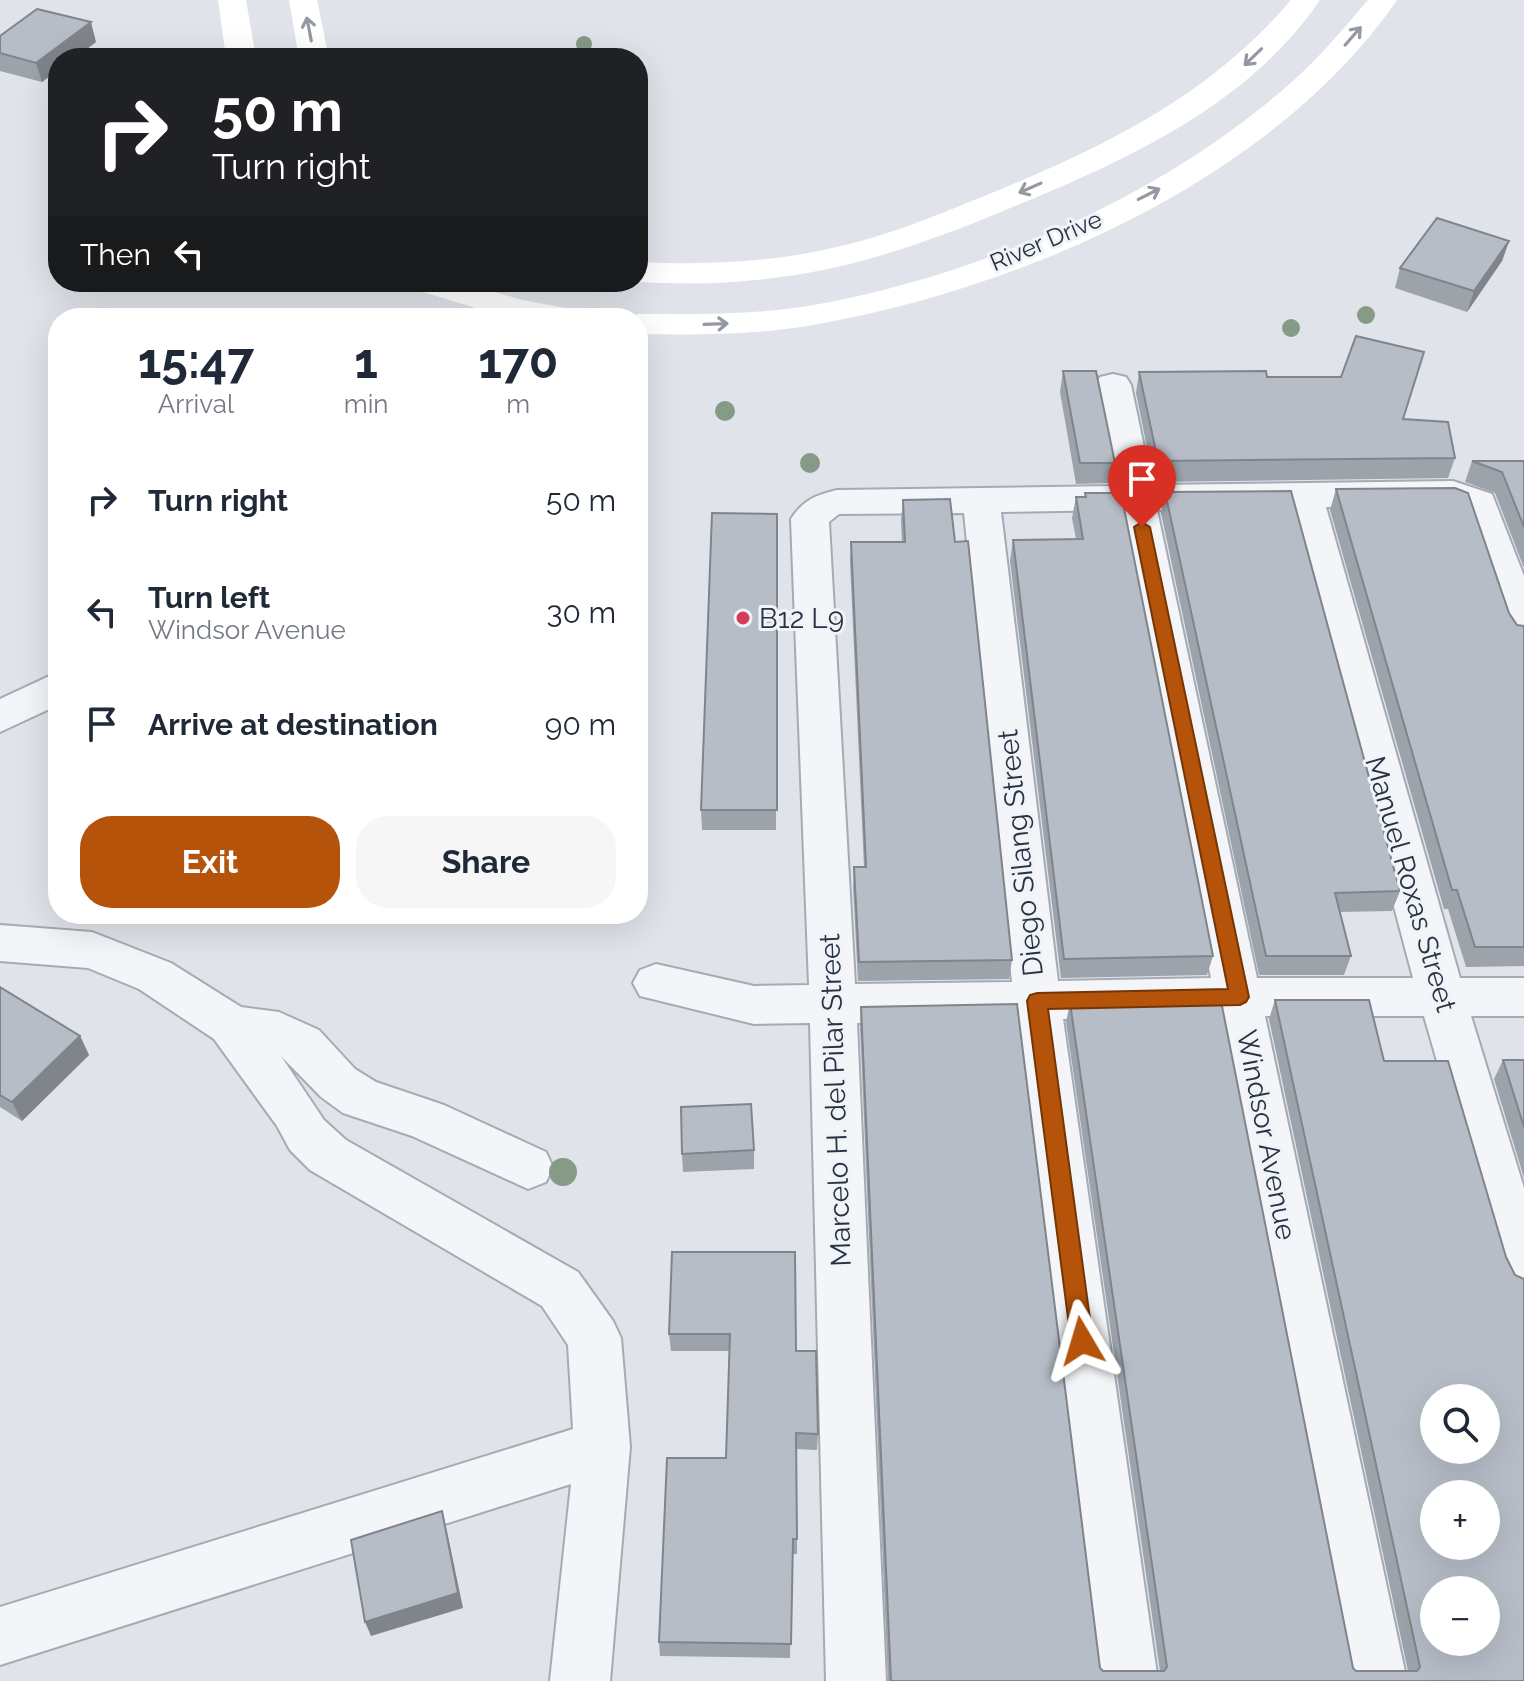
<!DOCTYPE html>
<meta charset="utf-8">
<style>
:root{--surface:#fff;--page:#f6f6f7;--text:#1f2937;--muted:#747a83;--accent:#b45309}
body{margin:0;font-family:Raleway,sans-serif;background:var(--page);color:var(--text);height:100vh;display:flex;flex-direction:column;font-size:30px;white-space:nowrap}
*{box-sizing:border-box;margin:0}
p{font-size:26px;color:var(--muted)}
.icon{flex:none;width:44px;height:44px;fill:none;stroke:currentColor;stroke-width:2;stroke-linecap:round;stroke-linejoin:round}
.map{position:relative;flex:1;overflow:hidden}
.sheet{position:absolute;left:48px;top:308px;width:600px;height:616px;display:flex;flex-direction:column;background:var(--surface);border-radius:32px;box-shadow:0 8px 32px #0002}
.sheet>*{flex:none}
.top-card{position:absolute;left:48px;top:48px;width:600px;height:244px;border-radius:32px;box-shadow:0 8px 32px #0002;background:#202124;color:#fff;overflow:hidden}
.controls{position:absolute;left:1420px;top:1384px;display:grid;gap:16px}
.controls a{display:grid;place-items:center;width:80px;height:80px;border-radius:50%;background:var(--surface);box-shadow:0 8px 32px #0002;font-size:40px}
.pin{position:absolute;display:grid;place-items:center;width:68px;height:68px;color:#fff;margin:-82px -34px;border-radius:50% 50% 50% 0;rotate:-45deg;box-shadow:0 0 8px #0007}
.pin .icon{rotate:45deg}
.me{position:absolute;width:88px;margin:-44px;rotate:353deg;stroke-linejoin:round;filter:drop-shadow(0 0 6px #0008)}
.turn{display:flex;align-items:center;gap:28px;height:168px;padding:0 32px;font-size:36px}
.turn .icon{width:104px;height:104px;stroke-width:2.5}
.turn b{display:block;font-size:56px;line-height:68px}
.then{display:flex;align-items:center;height:76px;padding:0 32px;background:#0003;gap:16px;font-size:30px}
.eta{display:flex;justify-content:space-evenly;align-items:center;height:136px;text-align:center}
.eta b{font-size:48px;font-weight:700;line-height:56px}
.primary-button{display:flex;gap:16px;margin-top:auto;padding:16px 32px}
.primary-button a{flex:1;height:92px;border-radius:32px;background:var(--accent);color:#fff;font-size:32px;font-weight:700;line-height:92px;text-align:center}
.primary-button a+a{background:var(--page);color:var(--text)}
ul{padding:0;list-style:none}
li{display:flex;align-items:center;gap:24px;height:112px;padding:0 32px}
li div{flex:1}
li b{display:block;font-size:30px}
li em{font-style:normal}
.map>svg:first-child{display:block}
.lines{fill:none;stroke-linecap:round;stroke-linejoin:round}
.street-casing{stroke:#a5abb4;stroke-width:4}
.street{fill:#f3f5f8;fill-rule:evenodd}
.secondary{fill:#fff;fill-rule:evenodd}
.tree{fill:#869b86}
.wall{fill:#9da3ab}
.shaded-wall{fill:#80848b}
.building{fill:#b7bdc7;stroke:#80848b;stroke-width:2;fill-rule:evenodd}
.oneway{stroke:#9498a0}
.route{fill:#b45309;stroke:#753606;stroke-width:2}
.poi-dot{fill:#d53e59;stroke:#f0f3f7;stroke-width:3}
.labels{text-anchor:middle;stroke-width:6;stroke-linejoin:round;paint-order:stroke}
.far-street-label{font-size:24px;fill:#283242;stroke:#f0f3f7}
.poi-label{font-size:28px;fill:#283242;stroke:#f0f3f7;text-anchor:start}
.street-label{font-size:28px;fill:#283242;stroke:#f0f3f7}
</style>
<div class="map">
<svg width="1524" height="1681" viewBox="0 0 1524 1681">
<rect width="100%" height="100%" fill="#e0e4ea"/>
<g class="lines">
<defs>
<g id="street">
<path d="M 1113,374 L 1126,377 L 1131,385 L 1152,485 L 1453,481 L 1492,494 L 1524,576 L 1524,646 L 1510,642 L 1504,632 L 1463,511 L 1449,505 L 1326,507 L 1460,978 L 1524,978 L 1524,1016 L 1471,1016 L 1524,1188 L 1524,1297 L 1506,1290 L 1498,1273 L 1424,1016 L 1265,1016 L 1407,1681 L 1347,1681 L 1218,1017 L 1063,1019 L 1158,1681 L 1098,1681 L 1016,1020 L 857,1023 L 886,1681 L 826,1681 L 810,1023 L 754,1024 L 640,996 L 633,983 L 640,970 L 656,964 L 754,986 L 809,985 L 791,519 C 803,500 816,495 837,490 L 1115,486 L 1095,385 L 1100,377 ZM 1288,508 L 1413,978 L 1257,978 L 1157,510 ZM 1120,510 L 1211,978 L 1058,981 L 1001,512 ZM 964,513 L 1012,982 L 855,984 L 829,522 L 839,514 Z"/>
<path d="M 58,672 L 58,705 L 0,732 L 0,699 Z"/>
<path d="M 0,925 L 92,932 L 171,963 L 241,1007 L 279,1012 L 319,1030 L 355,1069 L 376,1082 L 444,1105 L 546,1152 L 553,1167 L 546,1182 L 528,1189 L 412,1136 L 343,1113 L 321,1097 L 281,1056 L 324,1120 L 346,1140 L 578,1272 L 613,1321 L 621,1338 L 630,1447 L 610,1681 L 550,1681 L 571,1484 L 0,1665 L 0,1607 L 573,1429 L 568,1345 L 542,1306 L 310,1170 L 290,1150 L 277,1126 L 214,1039 L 139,989 L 88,968 L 0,961 Z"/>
</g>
</defs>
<!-- street casing -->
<use href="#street" class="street-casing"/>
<!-- street -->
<use href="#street" class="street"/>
<!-- secondary -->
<g class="secondary">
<path d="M 218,0 L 246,0 L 256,58 L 226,58 Z"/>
<path d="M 289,0 L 317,0 L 329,58 L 299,58 Z"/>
<path d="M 1291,0 L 1320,0 C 1247,107 1124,161 1008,209 C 943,236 876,261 807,273 C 751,283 694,285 638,282 L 638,262 C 703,265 768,263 832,248 C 885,237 937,215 987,195 C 1102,148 1210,96 1291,0 Z"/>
<path d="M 1368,0 L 1397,0 C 1274,179 1022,289 813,325 C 755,335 696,335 638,334 L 638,318 L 625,318 L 638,314 C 696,314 756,315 814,305 C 982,275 1166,195 1294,80 C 1321,56 1344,28 1368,0 Z"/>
<path d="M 408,282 L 461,282 L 522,300 L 581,311 L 586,318 L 509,318 L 413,289 Z"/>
</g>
</g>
<!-- trees -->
<g class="tree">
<circle cx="584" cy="44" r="8"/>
<circle cx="1366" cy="315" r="9"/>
<circle cx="1291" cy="328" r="9"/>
<circle cx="725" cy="411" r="10"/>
<circle cx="810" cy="463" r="10"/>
<circle cx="563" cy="1172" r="14"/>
</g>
<!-- wall -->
<g class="wall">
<path d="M 0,36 L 96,42 L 75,58 L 58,58 L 58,70 L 42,82 L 0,71 Z"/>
<path d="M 1509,241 L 1502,261 L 1467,312 L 1395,288 L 1400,268 Z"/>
<path d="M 1063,371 L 1115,463 L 1111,483 L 1076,484 L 1060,392 Z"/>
<path d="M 1139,372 L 1267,377 L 1403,419 L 1455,458 L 1448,478 L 1154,482 L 1136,393 Z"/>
<path d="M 1472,461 L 1524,461 L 1524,568 L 1495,493 L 1465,482 Z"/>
<path d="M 1336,489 L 1509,613 L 1517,625 L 1524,626 L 1524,966 L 1466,967 L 1448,909 L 1444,909 L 1330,510 Z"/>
<path d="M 1165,492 L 1400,891 L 1392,911 L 1340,912 L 1351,956 L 1344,975 L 1259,975 L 1161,513 Z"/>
<path d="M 1085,493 L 1213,956 L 1207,975 L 1061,978 L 1010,561 L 1013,540 L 1076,539 L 1072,518 L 1076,497 L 1084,497 Z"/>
<path d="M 903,500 L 955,542 L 1012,960 L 1009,979 L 858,981 L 853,887 L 854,867 L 864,867 L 850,562 L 851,542 L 902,542 L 901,520 Z"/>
<path d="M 777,514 L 776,830 L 702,830 L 701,810 Z"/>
<path d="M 0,987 L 80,1036 L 89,1055 L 22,1121 L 0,1107 Z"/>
<path d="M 1275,1000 L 1524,1681 L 888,1681 L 860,1026 L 861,1007 L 1100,1668 L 1103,1671 L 1160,1671 L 1066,1022 L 1070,1003 L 1353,1668 L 1356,1671 L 1408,1671 L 1269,1019 Z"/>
<path d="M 1503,1060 L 1524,1060 L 1524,1178 L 1494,1079 Z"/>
<path d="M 754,1150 L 754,1169 L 683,1172 L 682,1154 Z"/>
<path d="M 672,1252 L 796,1351 L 818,1434 L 817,1450 L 796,1449 L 797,1539 L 797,1554 L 792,1554 L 790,1658 L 660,1656 L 659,1642 L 726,1458 L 729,1351 L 671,1351 L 669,1334 Z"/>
</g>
<!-- shaded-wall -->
<g class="shaded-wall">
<path d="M 91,22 L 96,42 L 75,58 L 58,58 L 58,70 L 42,82 L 36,63 Z"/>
<path d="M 1509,241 L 1502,261 L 1467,312 L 1474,291 Z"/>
<path d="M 80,1036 L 89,1055 L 22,1121 L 12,1102 Z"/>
<path d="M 442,1511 L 446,1527 L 463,1608 L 371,1636 L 365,1622 Z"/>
</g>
<!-- building -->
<g class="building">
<path d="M 37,9 L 91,22 L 36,63 L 0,53 L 0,36 Z"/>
<path d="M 1437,218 L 1509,241 L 1474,291 L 1400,268 Z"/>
<path d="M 1356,336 L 1424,352 L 1403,419 L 1448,422 L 1455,458 L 1158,461 L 1139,372 L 1266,371 L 1267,377 L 1341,377 Z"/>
<path d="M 1063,371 L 1096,371 L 1115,463 L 1080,463 Z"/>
<path d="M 1472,461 L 1524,461 L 1524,527 L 1502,472 Z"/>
<path d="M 1455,488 L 1468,493 L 1509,613 L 1517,625 L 1524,626 L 1524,947 L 1475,947 L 1457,890 L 1452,890 L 1336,489 Z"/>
<path d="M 1291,491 L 1400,891 L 1335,893 L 1351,956 L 1266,956 L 1165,492 Z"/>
<path d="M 1085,493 L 1121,493 L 1213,956 L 1064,959 L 1013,540 L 1083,539 L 1076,497 L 1086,497 Z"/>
<path d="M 950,499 L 955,542 L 968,541 L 1012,960 L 859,962 L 854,867 L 866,867 L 851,542 L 905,542 L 903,500 Z"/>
<path d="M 712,513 L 777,514 L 777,810 L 701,810 Z"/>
<path d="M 0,987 L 80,1036 L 12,1102 L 0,1095 Z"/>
<path d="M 1275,1000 L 1369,1000 L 1384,1061 L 1448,1061 L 1506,1257 L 1515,1275 L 1524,1279 L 1524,1681 L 891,1681 L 861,1007 L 1017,1004 L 1100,1668 L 1103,1671 L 1164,1671 L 1167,1667 L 1070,1003 L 1221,1001 L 1353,1668 L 1356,1671 L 1417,1671 L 1420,1667 ZM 1434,1398 L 1486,1398 L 1486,1450 L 1434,1450 ZM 1434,1494 L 1486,1494 L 1486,1546 L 1434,1546 ZM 1434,1590 L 1486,1590 L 1486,1642 L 1434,1642 Z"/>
<path d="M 1503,1060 L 1524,1060 L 1524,1127 Z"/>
<path d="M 751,1104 L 754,1150 L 682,1154 L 681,1107 Z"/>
<path d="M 672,1252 L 795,1252 L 796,1351 L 816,1351 L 818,1434 L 796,1433 L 797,1539 L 793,1539 L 791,1644 L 659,1642 L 667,1458 L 726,1458 L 730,1334 L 669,1334 Z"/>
<path d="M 442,1511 L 458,1593 L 365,1622 L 351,1540 Z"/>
</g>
<!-- one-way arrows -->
<defs><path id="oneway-shaft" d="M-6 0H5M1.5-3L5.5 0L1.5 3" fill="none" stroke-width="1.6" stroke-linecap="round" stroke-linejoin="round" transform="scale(2)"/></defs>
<g class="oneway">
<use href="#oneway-shaft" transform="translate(309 29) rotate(-101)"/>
<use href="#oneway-shaft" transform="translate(1353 36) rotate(-49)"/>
<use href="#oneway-shaft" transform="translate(1253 57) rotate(136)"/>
<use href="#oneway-shaft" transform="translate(1030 188) rotate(156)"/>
<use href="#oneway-shaft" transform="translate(1149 194) rotate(-27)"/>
<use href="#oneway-shaft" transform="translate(716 324) rotate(-2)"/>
</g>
<!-- route -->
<path class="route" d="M 1142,522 L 1150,527 L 1249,997 L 1246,1002 L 1240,1005 L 1048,1009 L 1093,1341 L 1090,1348 L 1082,1351 L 1075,1348 L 1071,1341 L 1027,1001 L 1030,995 L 1037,993 L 1228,989 L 1134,527 Z"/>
<!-- markers -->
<circle class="poi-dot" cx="743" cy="618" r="8"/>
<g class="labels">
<!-- far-street labels -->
<g class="far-street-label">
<text transform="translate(1046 241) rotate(-23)" y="8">River Drive</text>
</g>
<!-- poi labels -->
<g class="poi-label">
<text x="759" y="628">B12 L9</text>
</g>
<!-- street labels -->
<g class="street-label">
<text transform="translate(1020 853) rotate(-96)" y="10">Diego Silang Street</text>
<text transform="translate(1411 884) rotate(74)" y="10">Manuel Roxas Street</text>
<text transform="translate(835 1100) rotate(-92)" y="10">Marcelo H. del Pilar Street</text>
<text transform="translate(1267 1135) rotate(79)" y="10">Windsor Avenue</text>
</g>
</g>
</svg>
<div class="controls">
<a><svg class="icon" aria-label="search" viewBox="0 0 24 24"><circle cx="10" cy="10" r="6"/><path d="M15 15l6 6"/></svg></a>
<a>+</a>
<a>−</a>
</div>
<div class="pin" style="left:1142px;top:527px;background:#d93025"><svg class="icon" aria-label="arrive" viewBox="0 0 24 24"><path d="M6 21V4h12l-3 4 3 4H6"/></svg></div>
<svg class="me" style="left:1082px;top:1341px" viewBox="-20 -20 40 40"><path d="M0-17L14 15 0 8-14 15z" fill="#b45309" stroke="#fff" stroke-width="4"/></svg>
<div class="top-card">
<div class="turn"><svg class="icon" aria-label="right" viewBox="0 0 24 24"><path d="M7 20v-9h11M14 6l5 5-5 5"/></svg><div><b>50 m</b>Turn right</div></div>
<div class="then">Then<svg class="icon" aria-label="left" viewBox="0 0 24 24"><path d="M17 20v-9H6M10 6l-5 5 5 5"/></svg></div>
</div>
<section class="sheet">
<div class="eta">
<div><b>15:47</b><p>Arrival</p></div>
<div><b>1</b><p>min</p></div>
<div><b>170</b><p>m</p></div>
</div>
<ul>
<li><svg class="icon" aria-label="right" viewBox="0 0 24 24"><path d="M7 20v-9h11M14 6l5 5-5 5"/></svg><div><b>Turn right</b></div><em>50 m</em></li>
<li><svg class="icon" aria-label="left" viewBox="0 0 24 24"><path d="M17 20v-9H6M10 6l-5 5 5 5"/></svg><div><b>Turn left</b><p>Windsor Avenue</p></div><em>30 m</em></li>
<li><svg class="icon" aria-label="arrive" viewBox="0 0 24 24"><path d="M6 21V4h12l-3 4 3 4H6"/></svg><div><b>Arrive at destination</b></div><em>90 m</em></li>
</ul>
<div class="primary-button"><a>Exit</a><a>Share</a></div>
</section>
</div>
